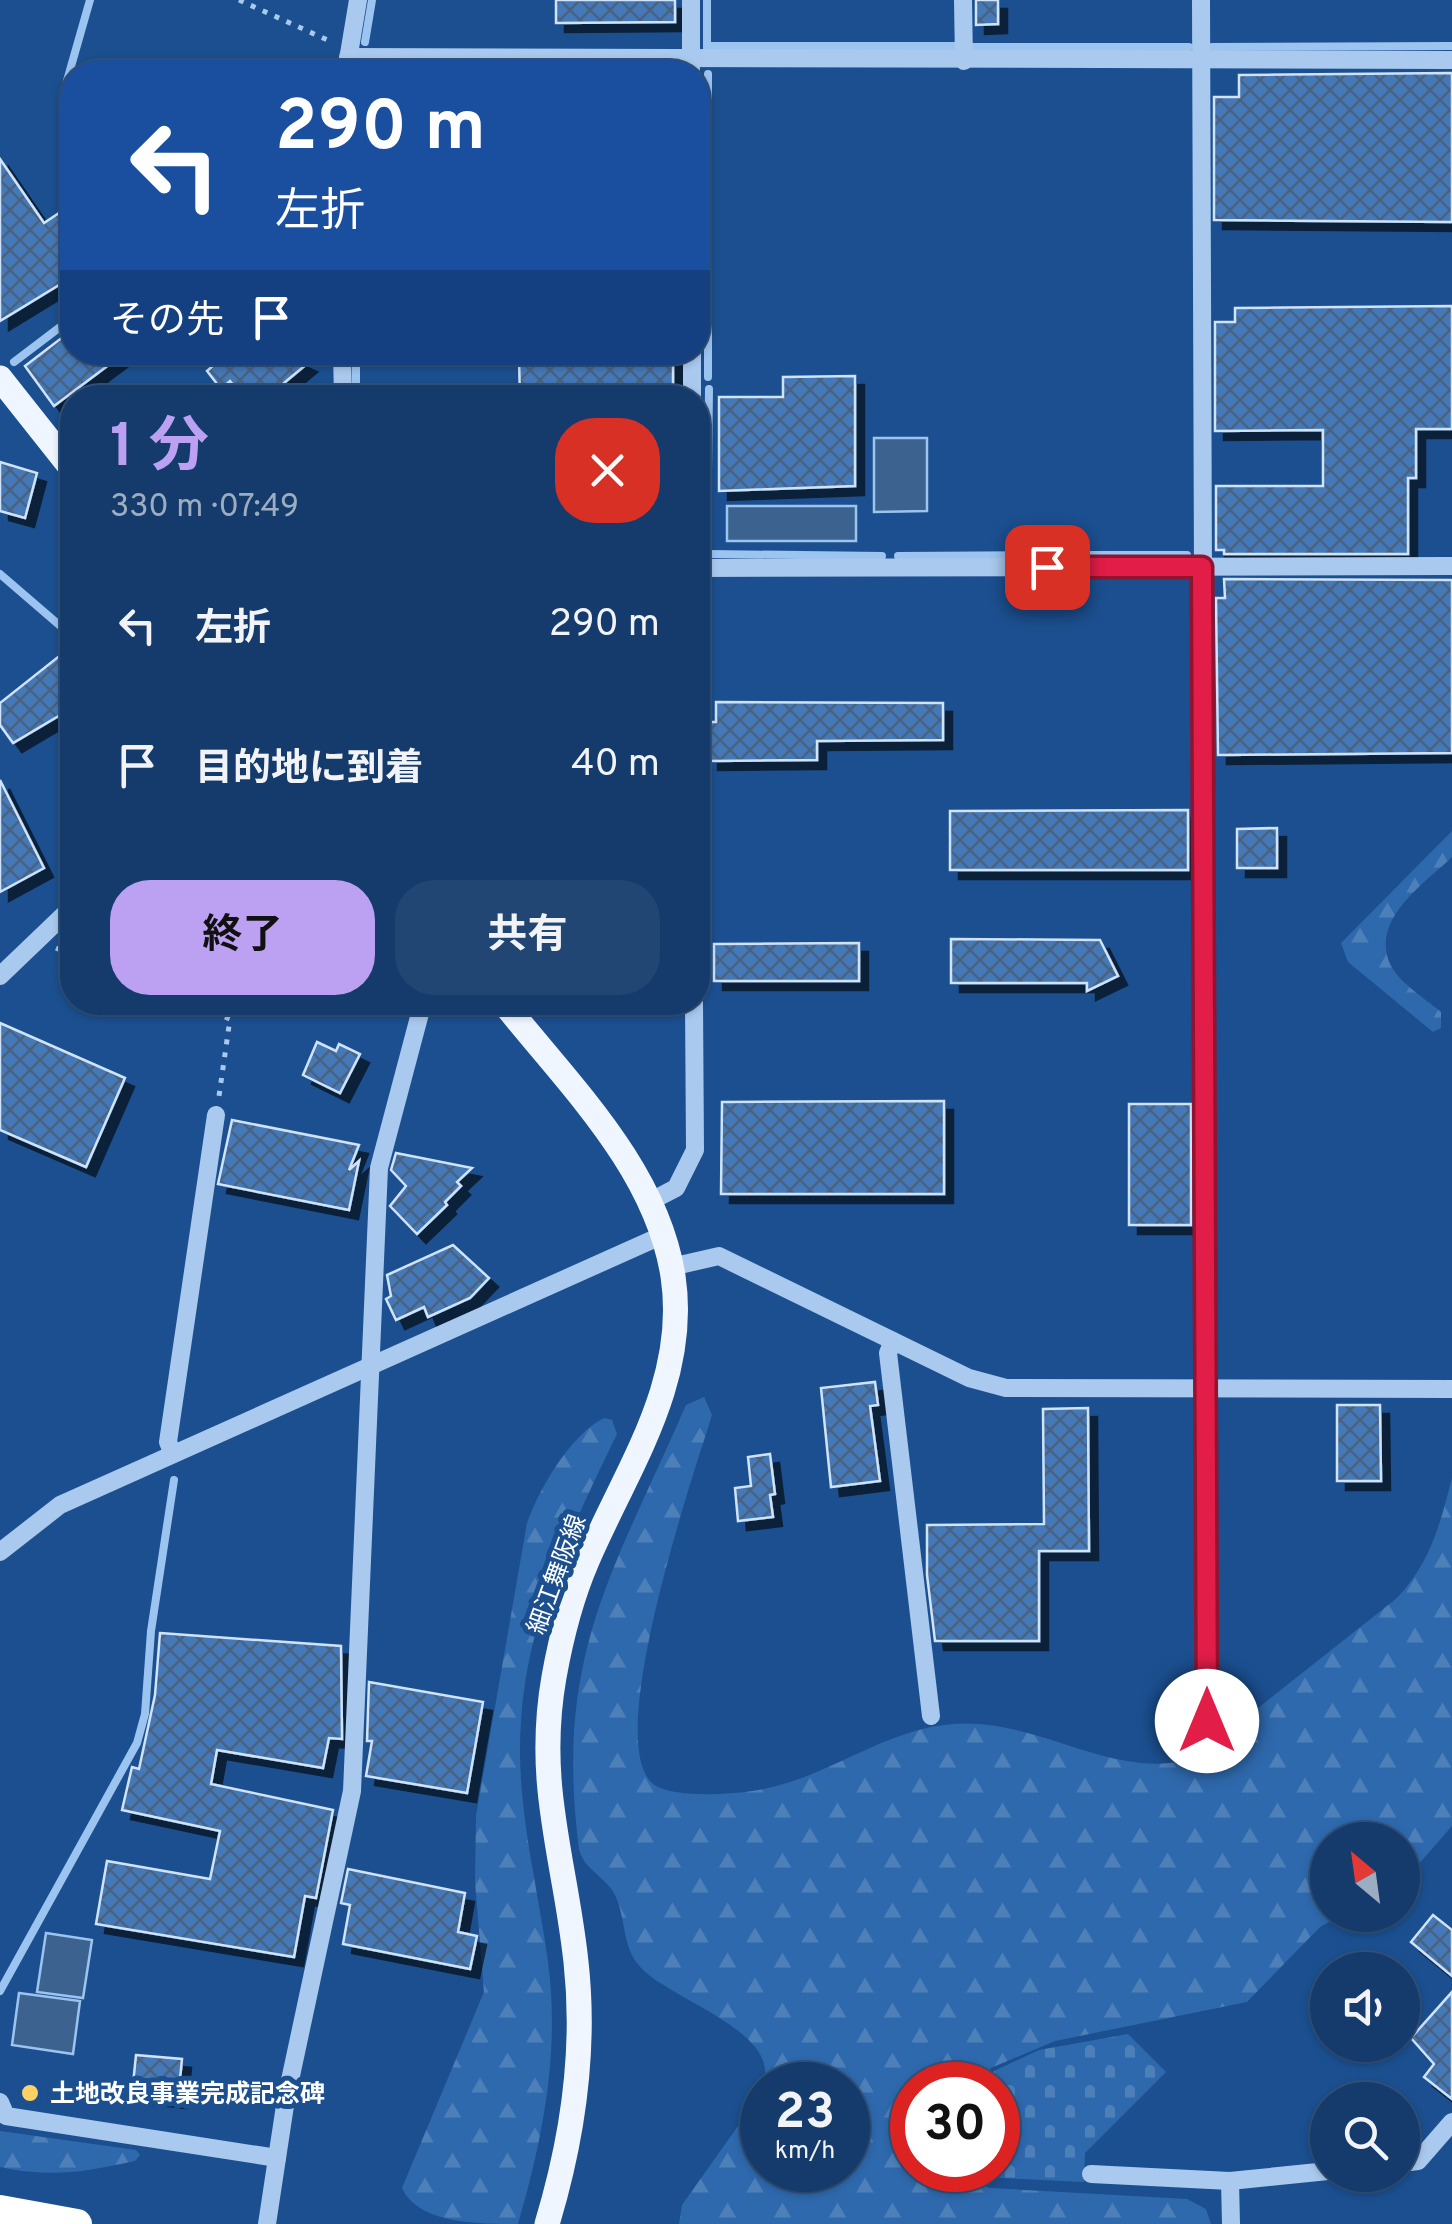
<!DOCTYPE html>
<html lang="ja">
<meta charset="utf-8">
<style>
:root{--surface:#143b6b;--page:#214673;--text:#f1f3f6;--muted:#9dadc1;--line:#33557e;--accent:#bca0f2}
body{margin:0;font-family:Overpass,"Noto Sans JP",sans-serif;background:var(--page);color:var(--text);height:100vh;display:flex;flex-direction:column;font-size:38px;white-space:nowrap}
*{box-sizing:border-box;margin:0}
p{font-size:32px;color:var(--muted)}
.icon{flex:none;width:55px;height:55px;fill:none;stroke:currentColor;stroke-width:2;stroke-linecap:round;stroke-linejoin:round}
.map{position:relative;flex:1;overflow:hidden}
.drawer{position:absolute;left:60px;top:385px;width:650px;height:630px;display:flex;flex-direction:column;background:var(--surface);border-radius:40px;box-shadow:0 2px 8px #0004,0 0 0 2px var(--line)}
.drawer>*{flex:none}
.banner{position:absolute;left:60px;top:60px;width:650px;height:305px;border-radius:40px;box-shadow:0 2px 8px #0004,0 0 0 2px var(--line);background:#1a4fa0;color:#fff;overflow:hidden}
.needle{width:65px;rotate:331deg}
.buttons{position:absolute;left:1310px;top:1822px;display:grid;gap:20px}
.buttons a{display:grid;place-items:center;width:110px;height:110px;border-radius:50%;background:var(--surface);box-shadow:0 2px 8px #0004,0 0 0 2px var(--line);font-size:50px}
.speed{position:absolute;left:740px;top:2062px;display:flex;gap:20px;font-size:50px;font-weight:700;text-align:center}
.speed>*{display:grid;place-content:center;width:130px;height:130px;border-radius:50%;background:var(--surface);box-shadow:0 2px 8px #0004,0 0 0 2px var(--line);line-height:1}
.speed small{font-size:25px;font-weight:400}
.speed .limit{border:15px solid #d22;background:#fff;color:#111}
.pin{position:absolute;display:grid;place-items:center;width:85px;height:85px;color:#fff;margin:-42px;border-radius:20px;box-shadow:0 5px 15px #0006}
.me{position:absolute;width:110px;margin:-55px;rotate:0deg;stroke-linejoin:round;filter:drop-shadow(0 0 8px #0008)}
.turn{display:flex;align-items:center;gap:35px;height:210px;padding:0 50px;font-size:45px}
.turn .icon{width:130px;height:130px;stroke-width:2.5}
.turn b{display:block;font-size:70px;line-height:85px}
.then{display:flex;align-items:center;height:95px;padding:0 50px;background:#0003;gap:20px;font-size:38px}
.round{display:grid;place-items:center;flex:none;width:105px;height:105px;border-radius:40px;background:var(--page)}
.head{display:flex;align-items:center;justify-content:space-between;height:170px;padding:0 50px}
h1{font-size:60px;font-weight:700;line-height:75px;color:var(--accent)}
.action{display:flex;gap:20px;margin-top:auto;padding:20px 50px}
.action a{flex:1;height:115px;border-radius:40px;background:var(--accent);color:#111;font-size:40px;font-weight:700;line-height:115px;text-align:center}
.action a+a{background:var(--page);color:var(--text)}
ul{padding:0;list-style:none}
li{display:flex;align-items:center;gap:30px;height:140px;padding:0 50px}
li div{flex:1}
li b{display:block;font-size:38px}
li em{font-style:normal}
.map>svg:first-child{display:block}
.forest{fill:url(#forest-firs)}
.cemetery{fill:url(#cemetery-stones)}
.water{fill:#3c6290;stroke:#9cc4f0;stroke-width:2.5}
.lines{fill:none;stroke-linecap:round;stroke-linejoin:round}
.stream{stroke:#9cc4f0;stroke-width:8}
.building{fill:url(#building-cross-hatch);stroke:#cfe3fa;stroke-width:2.5;filter:url(#shadow)}
.path{stroke:#a9c9ee;stroke-width:5;stroke-dasharray:5 8;stroke-linecap:butt}
.minor{stroke:#a9c9ee;stroke-width:18}
.major{stroke:#f0f6ff;stroke-width:25}
.highway{stroke:#fff;stroke-width:30}
.route-casing{stroke:#92132f;stroke-width:25}
.route{stroke:#e11d48;stroke-width:18}
.poi-dot{fill:#ffd166;stroke:#1b4f8f;stroke-width:4}
.labels{text-anchor:middle;stroke-width:10;stroke-linejoin:round;paint-order:stroke}
.street-label{font-size:25px;fill:#fff;stroke:#1b4f8f}
.poi-label{font-size:25px;font-weight:bold;fill:#fff;stroke:#1b4f8f;text-anchor:start}
</style>
<div class="map">
<svg width="1452" height="2224" viewBox="0 0 1452 2224">
<defs>
<pattern id="forest-firs" width="22" height="20" patternUnits="userSpaceOnUse" patternTransform="scale(2.5)"><rect width="22" height="20" fill="#2e69ad"/><path d="M5 1l3.5 6h-7zM16 11l3.5 6h-7z" fill="#4d80b9"/></pattern>
<pattern id="cemetery-stones" width="16" height="16" patternUnits="userSpaceOnUse" patternTransform="scale(2.5)"><rect width="16" height="16" fill="#2e69ad"/><path d="M2 7V4a2 2 0 0 1 4 0v3zM10 15v-3a2 2 0 0 1 4 0v3z" fill="#4d80b9"/></pattern>
<pattern id="building-cross-hatch" width="8" height="8" patternUnits="userSpaceOnUse" patternTransform="scale(2.5)"><rect width="8" height="8" fill="#4478b7"/><path d="M0 0l8 8M0 8l8-8" fill="none" stroke="#486282"/></pattern>
<filter id="shadow"><feDropShadow dx="9" dy="9" stdDeviation="0" flood-color="#0009"/></filter>
</defs>
<rect width="100%" height="100%" fill="#1b4f8f"/>
<!-- forest -->
<g class="forest">
<path d="M 1452,831 L 1452,857 C 1425,883 1370,919 1390,964 C 1399,983 1426,999 1441,1012 L 1441,1028 L 1433,1032 L 1348,962 L 1341,943 Z"/>
<path d="M 704,1397 L 712,1415 C 695,1471 598,1751 656,1786 C 679,1799 743,1794 768,1788 C 833,1774 886,1729 953,1724 C 1038,1717 1114,1783 1195,1758 L 1397,1598 C 1431,1562 1440,1524 1452,1478 L 1452,1826 L 1403,1882 L 1402,1840 L 1328,1840 L 1328,1915 L 1374,1915 C 1359,1933 1348,1922 1329,1922 L 1320,1927 L 1247,2002 L 1055,2041 L 991,2068 L 983,2085 L 912,2085 L 912,2170 L 976,2170 L 982,2185 L 990,2188 L 1187,2199 L 1206,2209 L 1211,2224 L 679,2224 L 682,2205 L 755,2102 L 762,2085 L 762,2170 L 848,2170 L 848,2085 L 763,2085 C 783,2029 663,1999 637,1963 C 621,1942 626,1911 612,1890 C 601,1874 584,1869 579,1849 C 554,1655 613,1573 686,1405 Z"/>
<path d="M 604,1418 L 612,1420 L 617,1434 C 572,1527 528,1616 521,1721 C 515,1804 537,1880 548,1962 C 560,2051 543,2138 518,2224 C 478,2224 418,2224 402,2188 L 484,1992 L 475,1882 L 476,1816 L 527,1523 C 539,1489 571,1434 604,1418 Z"/>
<path d="M 0,2131 L 136,2150 L 140,2155 L 135,2161 C 83,2172 53,2178 0,2167 Z"/>
</g>
<!-- cemetery -->
<path class="cemetery" d="M 1128,2034 L 1166,2072 L 1085,2153 L 1084,2182 L 983,2177 L 982,2170 L 998,2170 L 998,2085 L 989,2085 L 994,2071 L 1039,2050 Z"/>
<!-- water -->
<g class="water">
<path d="M 874,438 L 927,438 L 927,511 L 874,512 Z"/>
<rect x="727" y="506" width="129" height="35"/>
<path d="M 46,1933 L 92,1940 L 83,1998 L 37,1992 Z"/>
<path d="M 19,1993 L 80,2001 L 73,2054 L 12,2045 Z"/>
</g>
<g class="lines">
<!-- stream -->
<g class="stream">
<path d="M 365,42 L 372,0"/>
<path d="M 707,46 L 955,46"/>
<path d="M 971,47 L 1189,47"/>
<path d="M 1212,47 L 1452,46"/>
<path d="M 707,48 L 707,0"/>
<path d="M 708,74 L 708,179"/>
<path d="M 72,106 L 64,91 L 90,0"/>
<path d="M 708,191 L 708,377"/>
<path d="M 356,352 L 356,390"/>
<path d="M 14,362 L 72,318"/>
<path d="M 707,554 L 709,389"/>
<path d="M 709,554 L 882,556"/>
<path d="M 1050,555 L 1187,555"/>
<path d="M 898,556 L 1038,555"/>
<path d="M 0,574 L 72,636"/>
<path d="M 0,1991 L 137,1743 L 145,1714 L 151,1631 L 174,1480"/>
</g>
</g>
<!-- building -->
<g class="building">
<path d="M 556,0 L 675,0 L 675,22 L 556,23 Z"/>
<path d="M 976,0 L 998,0 L 998,24 L 976,25 Z"/>
<path d="M 1452,73 L 1452,222 L 1214,220 L 1214,97 L 1239,97 L 1239,75 Z"/>
<path d="M 0,159 L 44,223 L 62,211 L 72,226 L 72,277 L 0,321 Z"/>
<path d="M 1452,306 L 1452,429 L 1416,429 L 1416,478 L 1408,478 L 1408,554 L 1224,554 L 1224,550 L 1216,550 L 1216,486 L 1323,486 L 1323,430 L 1215,431 L 1215,322 L 1235,322 L 1235,308 Z"/>
<path d="M 72,330 L 72,352 L 126,352 L 54,406 L 25,366 Z"/>
<path d="M 229,352 L 283,352 L 308,363 L 266,398 L 244,398 L 230,381 L 221,389 L 207,371 Z"/>
<path d="M 673,357 L 673,398 L 520,398 L 519,358 Z"/>
<path d="M 855,376 L 855,486 L 719,491 L 719,397 L 783,397 L 783,377 Z"/>
<path d="M 0,462 L 37,473 L 25,518 L 0,511 Z"/>
<path d="M 1224,579 L 1452,580 L 1452,753 L 1218,755 L 1216,598 L 1225,598 Z"/>
<path d="M 72,646 L 72,708 L 13,743 L 0,725 L 0,703 Z"/>
<path d="M 716,702 L 943,703 L 943,740 L 817,741 L 817,760 L 709,761 L 709,722 L 716,722 Z"/>
<path d="M 0,780 L 44,868 L 0,892 Z"/>
<path d="M 1188,810 L 1188,870 L 950,870 L 950,811 Z"/>
<path d="M 1277,828 L 1277,868 L 1237,868 L 1237,829 Z"/>
<path d="M 951,939 L 1100,940 L 1118,976 L 1087,991 L 1087,983 L 951,983 Z"/>
<path d="M 859,943 L 859,981 L 714,981 L 714,944 Z"/>
<path d="M 0,1023 L 125,1078 L 86,1167 L 0,1130 Z"/>
<path d="M 317,1042 L 336,1051 L 339,1044 L 360,1054 L 340,1093 L 303,1075 Z"/>
<path d="M 944,1101 L 944,1194 L 721,1194 L 722,1102 Z"/>
<rect x="1129" y="1104" width="62" height="121"/>
<path d="M 232,1120 L 359,1145 L 349,1170 L 359,1161 L 349,1210 L 218,1184 Z"/>
<path d="M 396,1153 L 472,1168 L 457,1182 L 461,1186 L 445,1202 L 447,1205 L 417,1234 L 390,1206 L 406,1186 L 391,1170 Z"/>
<path d="M 453,1245 L 489,1278 L 470,1298 L 428,1317 L 424,1307 L 396,1320 L 386,1299 L 391,1296 L 387,1275 Z"/>
<path d="M 875,1382 L 878,1405 L 870,1406 L 880,1481 L 831,1487 L 821,1388 Z"/>
<path d="M 1337,1405 L 1380,1405 L 1381,1481 L 1337,1481 Z"/>
<path d="M 1088,1408 L 1089,1551 L 1039,1551 L 1039,1641 L 935,1641 L 927,1575 L 927,1525 L 1044,1524 L 1043,1409 Z"/>
<path d="M 770,1454 L 775,1494 L 770,1495 L 773,1517 L 738,1521 L 735,1488 L 751,1486 L 748,1457 Z"/>
<path d="M 160,1633 L 341,1646 L 342,1739 L 329,1738 L 323,1768 L 217,1750 L 211,1784 L 333,1810 L 316,1898 L 305,1896 L 294,1957 L 96,1924 L 107,1861 L 210,1879 L 220,1831 L 122,1810 L 132,1767 L 139,1769 L 155,1695 Z"/>
<path d="M 369,1682 L 483,1702 L 467,1793 L 366,1776 L 372,1741 L 367,1741 Z"/>
<path d="M 348,1869 L 465,1893 L 458,1932 L 477,1936 L 470,1969 L 343,1944 L 350,1905 L 341,1903 Z"/>
<path d="M 1433,1915 L 1452,1930 L 1452,1976 L 1411,1942 Z"/>
<path d="M 1452,1992 L 1452,2099 L 1424,2077 L 1434,2064 L 1411,2038 Z"/>
<path d="M 136,2055 L 182,2059 L 178,2099 L 132,2094 Z"/>
</g>
<g class="lines">
<!-- path -->
<g class="path">
<path d="M 239,0 L 332,42"/>
<path d="M 56,948 L 72,955"/>
<path d="M 189,1002 L 230,1019 L 219,1096"/>
</g>
<!-- minor -->
<g class="minor">
<path d="M 691,0 L 691,72"/>
<path d="M 963,0 L 964,61"/>
<path d="M 1201,0 L 1207,1721"/>
<path d="M 348,57 L 1452,60"/>
<path d="M 346,72 L 358,0"/>
<path d="M 342,352 L 343,398"/>
<path d="M 692,352 L 692,398"/>
<path d="M 698,568 L 1452,566"/>
<path d="M 0,976 L 72,907"/>
<path d="M 649,1202 L 676,1188 L 695,1150 L 694,1002"/>
<path d="M 671,1267 L 719,1256 L 969,1378 L 1006,1388 L 1452,1389"/>
<path d="M 893,1341 L 888,1353 L 931,1716"/>
<path d="M 173,1454 L 168,1442 L 216,1115"/>
<path d="M 0,1552 L 60,1505 L 663,1235"/>
<path d="M 0,2102 L 6,2116 L 277,2158"/>
<path d="M 1402,2163 L 1418,2161 L 1452,2122"/>
<path d="M 1091,2174 L 1230,2181 L 1328,2171"/>
<path d="M 1230,2181 L 1231,2224"/>
<path d="M 267,2224 L 286,2099 L 352,1791 L 379,1168 L 423,1002"/>
</g>
<!-- major -->
<g class="major">
<path d="M 0,378 L 72,469"/>
<path d="M 503,1002 C 568,1084 656,1168 673,1276 C 689,1382 627,1468 587,1561 C 571,1598 561,1638 554,1677 C 535,1785 565,1859 576,1962 C 586,2052 573,2138 547,2224"/>
</g>
<!-- highway -->
<path class="highway" d="M 0,2210 L 77,2224"/>
</g>
<g class="lines">
<defs>
<path id="route" d="M 1047,567 L 1202,567 L 1207,1721"/>
</defs>
<!-- route casing -->
<use href="#route" class="route-casing"/>
<!-- route -->
<use href="#route" class="route"/>
</g>
<!-- markers -->
<circle class="poi-dot" cx="30" cy="2093" r="10"/>
<g class="labels">
<!-- street labels -->
<g class="street-label">
<text transform="translate(556 1574) rotate(-70)" y="9">細江舞阪線</text>
</g>
<!-- poi labels -->
<g class="poi-label">
<text x="50" y="2102">土地改良事業完成記念碑</text>
</g>
</g>
</svg>
<div class="buttons">
<a><svg class="needle" viewBox="-14 -14 28 28"><path d="M0-13l5 13h-10z" fill="#e53935"/><path d="M0 13l5-13h-10z" fill="#9dadc1"/></svg></a>
<a><svg class="icon" aria-label="sound" viewBox="0 0 24 24"><path d="M4 9h4l5-4v14l-5-4H4zM17 9q2 3 0 6"/></svg></a>
<a><svg class="icon" aria-label="search" viewBox="0 0 24 24"><circle cx="10" cy="10" r="6"/><path d="M15 15l6 6"/></svg></a>
</div>
<div class="speed"><div>23<small>km/h</small></div><div class="limit">30</div></div>
<div class="pin" style="left:1047px;top:567px;background:#d93025"><svg class="icon" aria-label="arrive" viewBox="0 0 24 24"><path d="M6 21V4h12l-3 4 3 4H6"/></svg></div>
<svg class="me" style="left:1207px;top:1721px" viewBox="-20 -20 40 40"><circle r="19" fill="#fff"/><path d="M0-13L10 11 0 6-10 11z" fill="#e11d48"/></svg>
<div class="banner">
<div class="turn"><svg class="icon" aria-label="left" viewBox="0 0 24 24"><path d="M17 20v-9H6M10 6l-5 5 5 5"/></svg><div><b>290 m</b>左折</div></div>
<div class="then">その先<svg class="icon" aria-label="arrive" viewBox="0 0 24 24"><path d="M6 21V4h12l-3 4 3 4H6"/></svg></div>
</div>
<section class="drawer">
<div class="head"><div><h1>1 分</h1><p>330 m · 07:49</p></div><a class="round" style="background:#d93025;color:#fff"><svg class="icon" aria-label="close" viewBox="0 0 24 24"><path d="M6 6l12 12M18 6L6 18"/></svg></a></div>
<ul>
<li><svg class="icon" aria-label="left" viewBox="0 0 24 24"><path d="M17 20v-9H6M10 6l-5 5 5 5"/></svg><div><b>左折</b></div><em>290 m</em></li>
<li><svg class="icon" aria-label="arrive" viewBox="0 0 24 24"><path d="M6 21V4h12l-3 4 3 4H6"/></svg><div><b>目的地に到着</b></div><em>40 m</em></li>
</ul>
<div class="action"><a>終了</a><a>共有</a></div>
</section>
</div>
